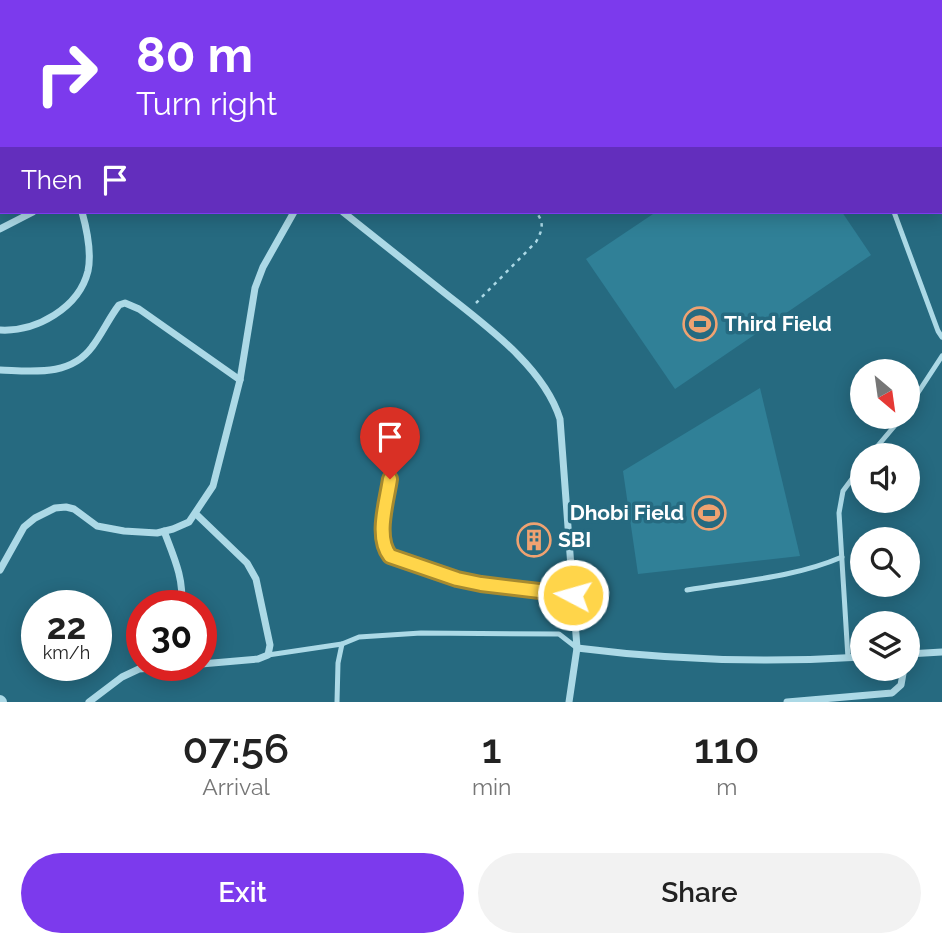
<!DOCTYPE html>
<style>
:root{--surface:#fff;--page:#f2f2f2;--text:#222;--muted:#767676;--accent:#7c3aed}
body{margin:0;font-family:Raleway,sans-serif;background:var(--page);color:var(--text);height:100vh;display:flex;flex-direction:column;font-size:26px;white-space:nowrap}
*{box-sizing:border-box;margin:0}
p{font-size:23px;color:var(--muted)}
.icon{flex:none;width:38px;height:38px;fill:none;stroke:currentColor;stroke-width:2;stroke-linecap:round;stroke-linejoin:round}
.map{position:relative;height:702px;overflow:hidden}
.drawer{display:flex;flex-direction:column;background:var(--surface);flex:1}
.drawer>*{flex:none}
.top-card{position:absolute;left:0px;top:0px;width:943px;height:214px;box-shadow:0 4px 18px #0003;background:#7c3aed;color:#fff;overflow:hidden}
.needle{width:46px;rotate:151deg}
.controls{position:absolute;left:850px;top:359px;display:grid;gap:14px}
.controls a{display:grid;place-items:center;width:70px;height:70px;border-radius:50%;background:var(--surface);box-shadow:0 4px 18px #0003;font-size:35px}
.speed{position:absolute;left:21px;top:590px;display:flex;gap:14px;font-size:35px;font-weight:700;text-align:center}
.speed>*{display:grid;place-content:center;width:91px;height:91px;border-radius:50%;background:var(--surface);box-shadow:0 4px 18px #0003;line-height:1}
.speed small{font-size:18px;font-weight:400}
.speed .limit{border:10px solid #d22;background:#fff;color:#111}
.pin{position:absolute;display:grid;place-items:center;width:60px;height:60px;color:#fff;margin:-72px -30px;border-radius:50% 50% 50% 0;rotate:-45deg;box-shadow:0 0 7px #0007}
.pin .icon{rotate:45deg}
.me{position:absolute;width:77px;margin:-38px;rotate:276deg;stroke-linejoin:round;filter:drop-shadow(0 0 5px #0008)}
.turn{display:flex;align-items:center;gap:24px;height:147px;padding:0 21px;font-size:32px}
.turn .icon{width:91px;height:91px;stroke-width:2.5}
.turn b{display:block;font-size:49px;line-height:60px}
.then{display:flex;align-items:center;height:66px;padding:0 21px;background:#0003;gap:14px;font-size:26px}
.eta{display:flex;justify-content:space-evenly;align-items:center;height:119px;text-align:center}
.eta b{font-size:42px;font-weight:600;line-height:49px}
.cta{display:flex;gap:14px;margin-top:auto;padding:14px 21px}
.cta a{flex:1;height:80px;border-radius:42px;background:var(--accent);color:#fff;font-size:28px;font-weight:600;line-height:80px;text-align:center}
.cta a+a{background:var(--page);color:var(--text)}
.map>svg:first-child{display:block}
.green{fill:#308097}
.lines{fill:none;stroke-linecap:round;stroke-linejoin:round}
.path{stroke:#acd9e6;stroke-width:2.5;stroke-dasharray:3.5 5;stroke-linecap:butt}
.service{stroke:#acd9e6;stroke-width:5}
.minor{stroke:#acd9e6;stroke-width:7}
.tertiary{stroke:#acd9e6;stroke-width:12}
.route-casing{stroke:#a68a30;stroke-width:18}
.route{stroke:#ffd54a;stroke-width:12}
.labels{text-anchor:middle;stroke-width:7;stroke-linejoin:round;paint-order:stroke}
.poi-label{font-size:21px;font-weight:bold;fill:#fff;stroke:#266a80;text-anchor:start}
</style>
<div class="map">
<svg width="942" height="702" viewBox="0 0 942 702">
<rect width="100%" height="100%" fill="#266a80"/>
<!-- green -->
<g class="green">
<path d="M 656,212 L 842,212 L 871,255 L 675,389 L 586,259 Z"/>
<path d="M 760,388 L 800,556 L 638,574 L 623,471 Z"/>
</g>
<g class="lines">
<!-- path -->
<g class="path">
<path d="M 292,2 L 292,0"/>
<path d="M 476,303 L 536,242 C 542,231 545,223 536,212"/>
</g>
<!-- service -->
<g class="service">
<path d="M 323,0 L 325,2"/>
<path d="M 522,0 L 522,2"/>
<path d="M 383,2 L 385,0"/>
<path d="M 783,2 L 787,0"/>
<path d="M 894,212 L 938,331 L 942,337"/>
<path d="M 908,408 L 942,356"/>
<path d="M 870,455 L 903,416"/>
<path d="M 687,590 C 739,581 793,578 842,557"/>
<path d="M 268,655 L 342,644"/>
<path d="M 848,658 L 839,513 L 843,491 L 863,464"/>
<path d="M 337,702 L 338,663 L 342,644 L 359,637 L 421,633 L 559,634 L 577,648"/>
</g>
<!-- minor -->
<g class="minor">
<path d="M 0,82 L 2,86"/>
<path d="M 343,212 C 374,237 405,261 436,286 C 479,321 543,364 560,419 L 577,648 L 569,702"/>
<path d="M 0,229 L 33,212"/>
<path d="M 0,330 C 36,332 79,308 88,271 C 92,252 87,230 82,212"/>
<path d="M 0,370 C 32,371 70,377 92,347 C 102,334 109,318 119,305 L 125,303 L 139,309 L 240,380"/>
<path d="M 390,479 C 387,501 375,537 390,556 L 457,579 L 481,584 L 573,595"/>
<path d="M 196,514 L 247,563 L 256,579 L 270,645 L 268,655 L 258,659 L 201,664"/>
<path d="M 164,531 C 173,555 185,580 181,606"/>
<path d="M 0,570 L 24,527 L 35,518 L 55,508 L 66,507 L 74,509 L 97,526 L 124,531 L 157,533 L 173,529 L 189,522 L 213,486 L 240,380 L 255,288 L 263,267 L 294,212"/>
<path d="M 577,648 C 671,660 768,663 863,657"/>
<path d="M 908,654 L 942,652"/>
<path d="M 89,702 L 122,677 L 139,669 L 189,665"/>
<path d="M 787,702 L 892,693 L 901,685 L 904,668"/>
</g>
<!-- tertiary -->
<path class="tertiary" d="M 0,701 L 1,702"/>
</g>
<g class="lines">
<defs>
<path id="route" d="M 390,479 C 387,501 375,537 390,556 L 457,579 L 481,584 L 573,595"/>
</defs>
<!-- route casing -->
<use href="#route" class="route-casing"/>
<!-- route -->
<use href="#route" class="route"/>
</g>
<!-- icons -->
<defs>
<symbol id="stadium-ring" viewBox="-11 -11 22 22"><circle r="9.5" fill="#266a80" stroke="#efa271" stroke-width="1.5"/><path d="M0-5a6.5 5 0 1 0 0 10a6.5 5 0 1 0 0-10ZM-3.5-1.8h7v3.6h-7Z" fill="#efa271"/></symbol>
<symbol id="building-ring" viewBox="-11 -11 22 22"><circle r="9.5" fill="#266a80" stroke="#efa271" stroke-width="1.5"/><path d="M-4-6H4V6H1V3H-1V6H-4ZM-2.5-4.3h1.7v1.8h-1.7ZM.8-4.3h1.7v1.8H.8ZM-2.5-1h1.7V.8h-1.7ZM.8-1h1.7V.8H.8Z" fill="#efa271"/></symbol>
</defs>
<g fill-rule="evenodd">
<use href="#stadium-ring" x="681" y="305" width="38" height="38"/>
<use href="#stadium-ring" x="690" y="494" width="38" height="38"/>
<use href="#building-ring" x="515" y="521" width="38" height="38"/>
</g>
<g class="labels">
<!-- poi labels -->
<g class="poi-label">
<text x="724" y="331">Third Field</text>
<text x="684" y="520" text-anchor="end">Dhobi Field</text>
<text x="558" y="547">SBI</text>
</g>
</g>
</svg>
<div class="controls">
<a><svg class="needle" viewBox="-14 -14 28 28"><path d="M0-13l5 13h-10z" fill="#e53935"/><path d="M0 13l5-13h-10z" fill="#767676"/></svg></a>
<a><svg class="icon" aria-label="sound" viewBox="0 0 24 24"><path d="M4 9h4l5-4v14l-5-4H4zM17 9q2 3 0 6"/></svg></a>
<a><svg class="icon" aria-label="search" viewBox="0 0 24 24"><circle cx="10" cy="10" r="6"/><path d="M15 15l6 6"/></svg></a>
<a><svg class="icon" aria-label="layers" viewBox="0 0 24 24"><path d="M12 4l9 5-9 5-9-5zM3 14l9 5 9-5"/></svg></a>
</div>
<div class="speed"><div>22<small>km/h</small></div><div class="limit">30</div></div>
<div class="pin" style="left:390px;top:479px;background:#d93025"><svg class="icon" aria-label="arrive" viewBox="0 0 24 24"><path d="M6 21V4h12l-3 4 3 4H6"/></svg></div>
<svg class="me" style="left:573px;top:595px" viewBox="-20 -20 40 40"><circle r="17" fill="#ffd54a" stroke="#fff" stroke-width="3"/><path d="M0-11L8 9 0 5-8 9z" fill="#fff"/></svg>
<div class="top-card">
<div class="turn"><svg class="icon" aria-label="right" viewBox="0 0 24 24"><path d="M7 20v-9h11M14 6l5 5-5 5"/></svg><div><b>80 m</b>Turn right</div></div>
<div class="then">Then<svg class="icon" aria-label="arrive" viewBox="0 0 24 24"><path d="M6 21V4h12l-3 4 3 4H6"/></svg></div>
</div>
</div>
<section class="drawer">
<div class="eta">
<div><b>07:56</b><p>Arrival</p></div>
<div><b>1</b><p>min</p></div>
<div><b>110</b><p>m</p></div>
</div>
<div class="cta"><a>Exit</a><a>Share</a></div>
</section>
